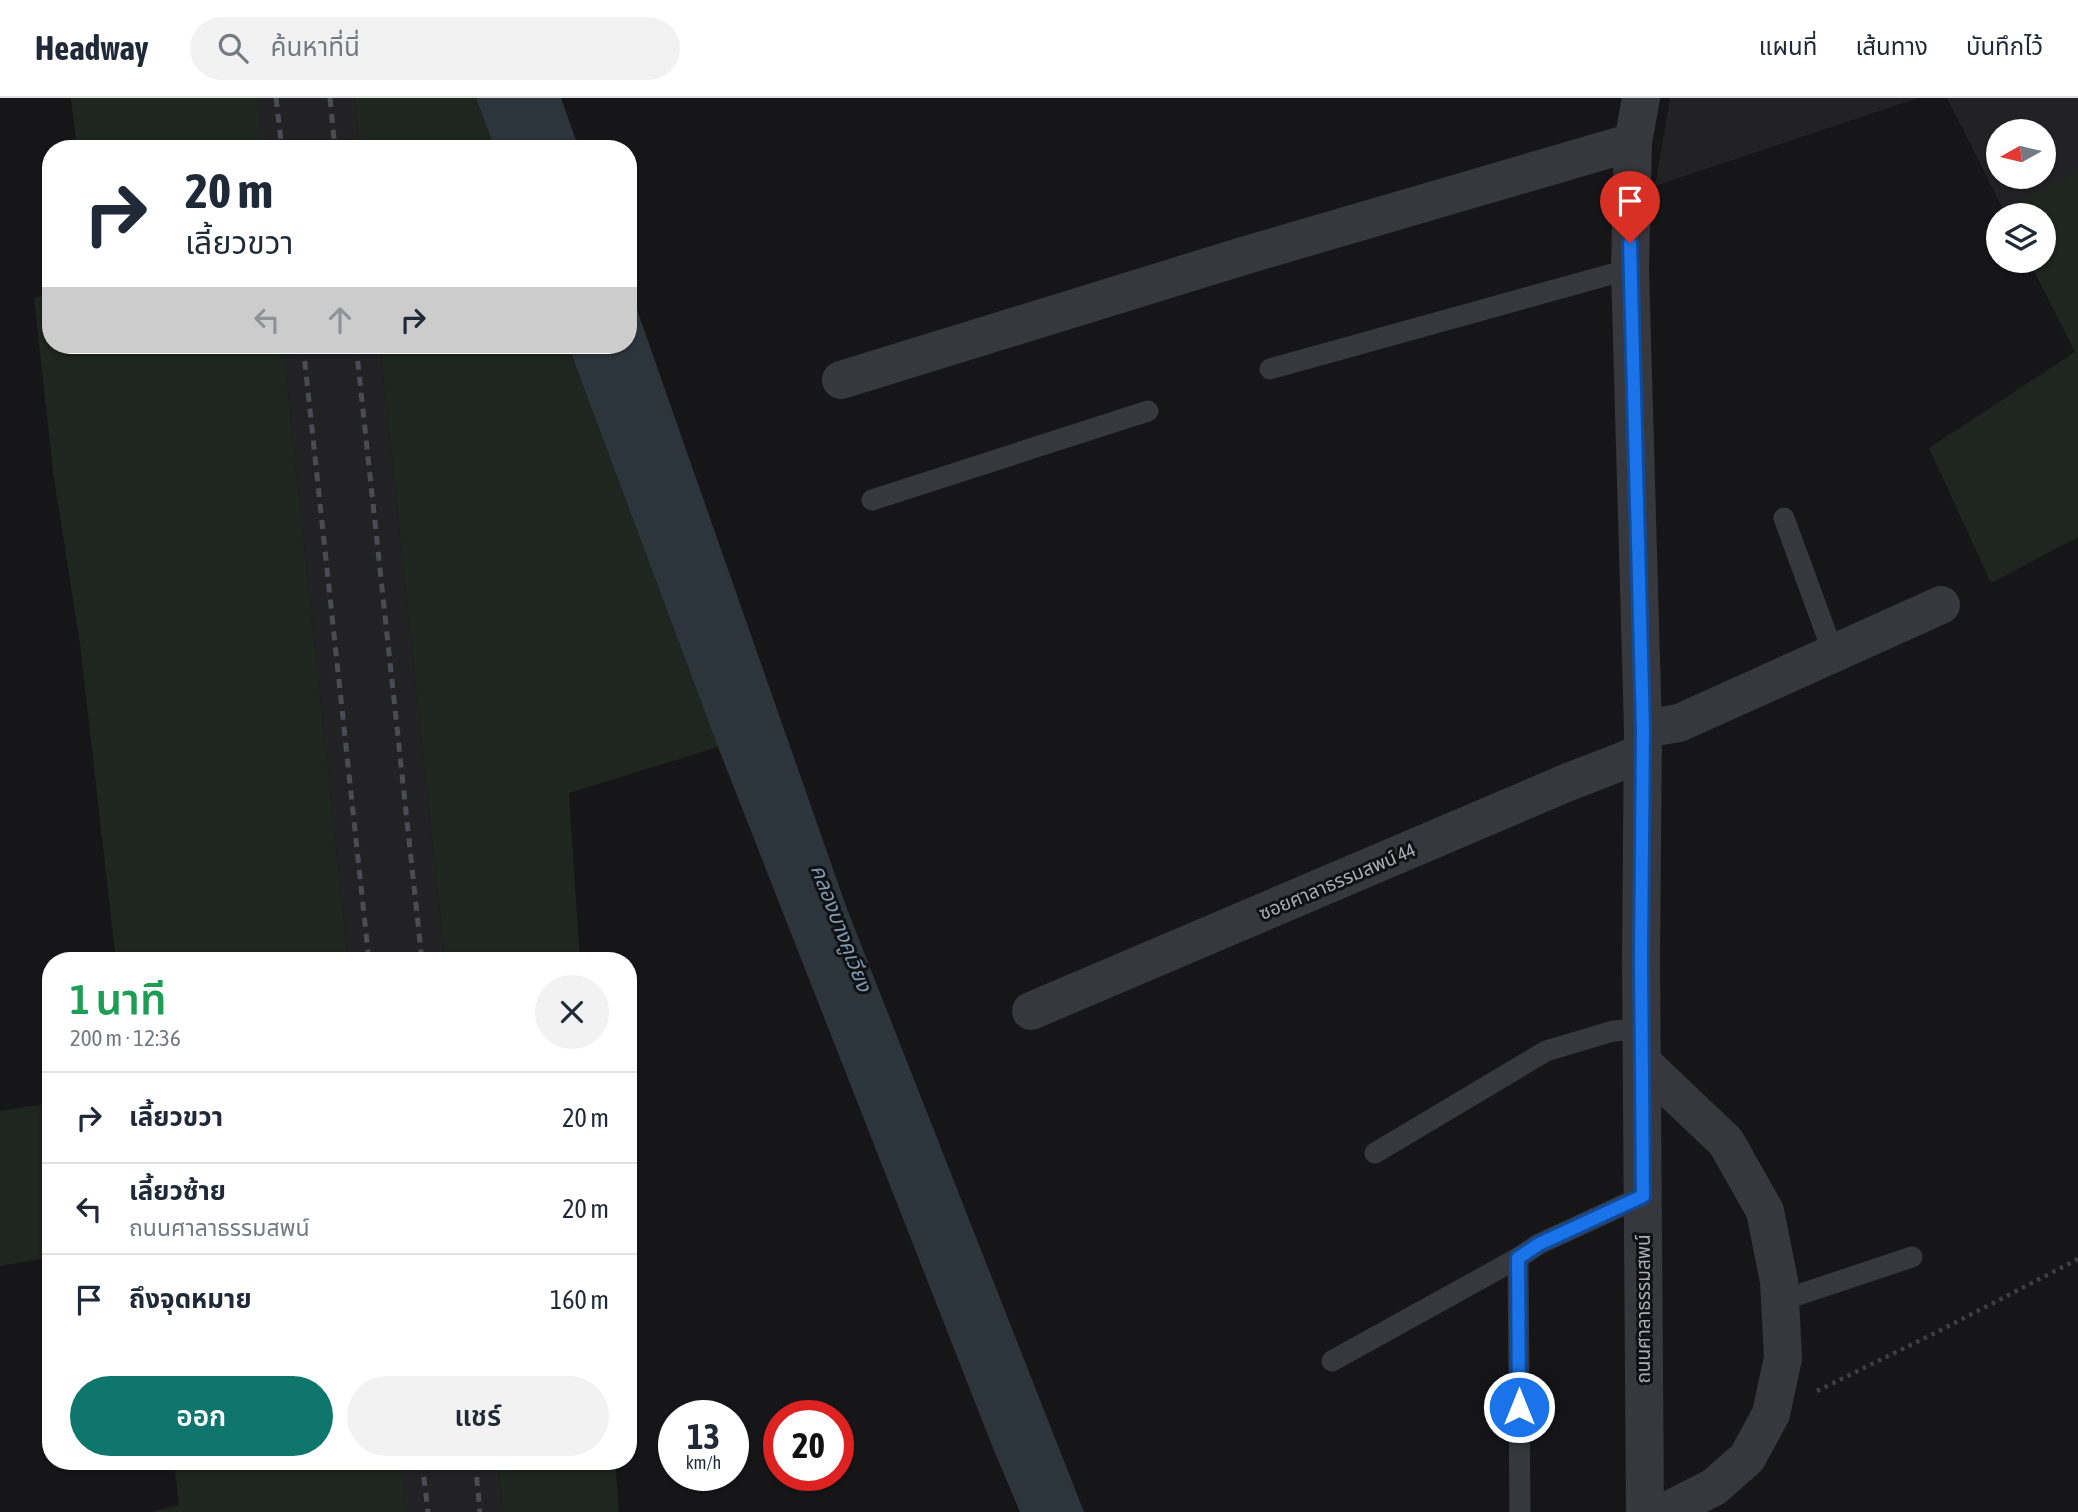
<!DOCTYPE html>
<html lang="th">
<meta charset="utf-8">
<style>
:root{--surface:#fff;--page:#f2f2f3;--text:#1f2937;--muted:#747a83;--line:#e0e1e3;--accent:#0f766e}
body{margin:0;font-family:"Asap Condensed","Noto Sans Thai",sans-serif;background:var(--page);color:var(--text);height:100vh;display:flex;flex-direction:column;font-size:26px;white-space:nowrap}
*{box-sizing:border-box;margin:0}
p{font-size:23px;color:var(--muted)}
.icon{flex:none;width:38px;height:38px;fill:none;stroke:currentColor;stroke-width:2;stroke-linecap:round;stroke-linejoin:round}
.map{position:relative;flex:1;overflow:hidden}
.panel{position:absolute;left:42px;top:854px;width:595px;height:518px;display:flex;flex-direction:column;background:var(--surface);border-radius:28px;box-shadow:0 2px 5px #0004}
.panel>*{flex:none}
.hud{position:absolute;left:42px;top:42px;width:595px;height:214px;border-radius:28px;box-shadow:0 2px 5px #0004;background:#fff;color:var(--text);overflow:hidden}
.needle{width:46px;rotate:262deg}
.controls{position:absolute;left:1986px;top:21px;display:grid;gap:14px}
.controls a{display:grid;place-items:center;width:70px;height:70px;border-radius:50%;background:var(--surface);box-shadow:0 2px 5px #0004;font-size:35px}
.speed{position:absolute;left:658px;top:1302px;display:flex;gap:14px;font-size:35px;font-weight:700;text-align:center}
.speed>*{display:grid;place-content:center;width:91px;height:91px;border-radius:50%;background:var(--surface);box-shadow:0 2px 5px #0004;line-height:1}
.speed small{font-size:18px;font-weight:400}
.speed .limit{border:10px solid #d22;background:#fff;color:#111}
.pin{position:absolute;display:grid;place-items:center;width:60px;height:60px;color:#fff;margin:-72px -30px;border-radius:50% 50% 50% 0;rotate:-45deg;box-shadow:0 0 7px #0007}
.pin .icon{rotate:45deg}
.me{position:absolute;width:77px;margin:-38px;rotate:0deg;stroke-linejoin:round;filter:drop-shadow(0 0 5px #0008)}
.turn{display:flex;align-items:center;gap:24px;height:147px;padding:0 28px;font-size:32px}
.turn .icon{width:91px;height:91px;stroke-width:2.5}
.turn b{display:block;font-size:49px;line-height:60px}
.lanes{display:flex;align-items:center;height:66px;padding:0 28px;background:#0003;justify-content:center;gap:35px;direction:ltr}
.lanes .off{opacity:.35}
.round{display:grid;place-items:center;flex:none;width:74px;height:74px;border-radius:37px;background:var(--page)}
.head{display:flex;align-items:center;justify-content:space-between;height:119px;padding:0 28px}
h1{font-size:42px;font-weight:600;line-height:52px;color:#1e9e55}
.action{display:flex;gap:14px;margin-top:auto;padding:14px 28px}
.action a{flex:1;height:80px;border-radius:42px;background:var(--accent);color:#fff;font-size:28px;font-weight:600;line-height:80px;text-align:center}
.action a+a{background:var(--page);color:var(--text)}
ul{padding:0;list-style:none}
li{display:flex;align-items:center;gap:21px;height:91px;padding:0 28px;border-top:2px solid var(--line)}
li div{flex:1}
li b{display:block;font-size:26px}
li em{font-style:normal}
header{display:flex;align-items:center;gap:42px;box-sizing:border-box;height:98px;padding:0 35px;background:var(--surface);border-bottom:2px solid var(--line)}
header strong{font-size:33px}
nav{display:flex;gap:38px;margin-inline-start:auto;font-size:24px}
.search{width:490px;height:63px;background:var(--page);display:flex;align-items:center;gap:18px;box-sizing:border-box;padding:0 24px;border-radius:38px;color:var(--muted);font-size:26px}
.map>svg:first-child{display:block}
.built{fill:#222225;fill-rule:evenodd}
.green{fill:#1e261f}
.water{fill:#2c353c}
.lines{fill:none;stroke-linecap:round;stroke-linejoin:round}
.path{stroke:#3d3f44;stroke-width:4.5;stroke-dasharray:3.5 5;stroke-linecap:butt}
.service{stroke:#37383d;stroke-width:21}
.minor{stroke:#37383d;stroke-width:38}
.tertiary{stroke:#37383d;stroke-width:38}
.rail{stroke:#4a4c52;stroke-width:5;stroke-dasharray:9 7;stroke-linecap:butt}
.route-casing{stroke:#114b97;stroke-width:18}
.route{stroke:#1a73e8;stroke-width:12}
.labels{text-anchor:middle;stroke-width:6;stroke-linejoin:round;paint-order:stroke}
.street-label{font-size:19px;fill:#a8adb8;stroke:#111113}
.water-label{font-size:21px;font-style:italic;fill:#7f9bb3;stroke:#111113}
</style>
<header>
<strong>Headway</strong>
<div class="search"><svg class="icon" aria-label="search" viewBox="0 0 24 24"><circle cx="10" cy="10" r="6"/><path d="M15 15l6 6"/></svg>ค้นหาที่นี่</div>
<nav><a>แผนที่</a><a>เส้นทาง</a><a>บันทึกไว้</a></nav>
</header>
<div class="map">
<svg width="2078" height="1414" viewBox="0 0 2078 1414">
<rect width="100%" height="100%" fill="#161618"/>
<!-- built -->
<g class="built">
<path d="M 256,0 L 354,0 L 360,51 L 262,51 Z"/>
<path d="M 1670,0 L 1918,0 L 1655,88 Z"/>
<path d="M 1947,0 L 2078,0 L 2078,73 L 2003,111 ZM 1998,33 L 2044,33 L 2044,79 L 1998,79 Z"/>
<path d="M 283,247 L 380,247 L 445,863 L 348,863 Z"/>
<path d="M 401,1363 L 498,1363 L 503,1414 L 406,1414 Z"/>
</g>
<!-- green -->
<g class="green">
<path d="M 71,0 L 257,0 L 262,51 L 77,51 Z"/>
<path d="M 354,0 L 476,0 L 495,51 L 360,51 Z"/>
<path d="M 2078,73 L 2078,439 L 1991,485 L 1929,350 L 2075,254 L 2029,163 L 2044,163 L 2044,117 L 2006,117 L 2003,111 Z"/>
<path d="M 51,195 L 51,247 L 283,247 L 348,863 L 116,863 L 80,546 L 54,380 L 34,200 Z"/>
<path d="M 380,247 L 568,247 L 718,649 L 569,695 L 580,863 L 445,863 Z"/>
<path d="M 51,1005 L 51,1159 L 0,1168 L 0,1013 Z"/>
<path d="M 174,1363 L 401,1363 L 406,1414 L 151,1414 L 179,1407 Z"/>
<path d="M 498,1363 L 615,1363 L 619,1414 L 503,1414 Z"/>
</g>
<!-- water -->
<g class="water">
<path d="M 476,0 L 561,0 L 579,51 L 495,51 Z"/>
<path d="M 628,186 L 847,811 L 1084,1414 L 1020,1414 L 993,1350 L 718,649 L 568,247 L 628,247 Z"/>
</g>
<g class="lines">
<!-- path -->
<path class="path" d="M 1817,1293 L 1941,1232 L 2078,1161"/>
<!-- service -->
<g class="service">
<path d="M 1270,271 L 1630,171"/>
<path d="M 872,402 L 1148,313"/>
<path d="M 1784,420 L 1834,557"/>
<path d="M 1375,1055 L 1546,953 L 1613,933 L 1642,931"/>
<path d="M 1780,1203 L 1912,1159"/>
<path d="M 1332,1263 L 1518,1160"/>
<path d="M 1520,1414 L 1518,1160 L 1539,1146 L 1643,1098"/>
</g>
<!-- minor -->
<g class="minor">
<path d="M 841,282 L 1243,158 L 1633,44"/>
<path d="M 1643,631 L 1679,625 L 1941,507"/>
<path d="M 1031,913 L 1566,685 L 1643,655"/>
<path d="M 1642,964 L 1726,1044 L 1765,1113 L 1779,1183 L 1783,1260 L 1771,1316 L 1747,1360 L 1714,1389 L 1665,1414"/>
</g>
<!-- tertiary -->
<path class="tertiary" d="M 1641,0 L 1633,44 L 1630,171 L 1643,631 L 1641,861 L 1645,1414"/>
<!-- rail -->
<g class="rail">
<path d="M 276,0 L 282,51"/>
<path d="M 330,0 L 335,51"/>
<path d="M 303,247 L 369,863"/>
<path d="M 356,247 L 422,863"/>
<path d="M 422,1363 L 428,1414"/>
<path d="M 475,1363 L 480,1414"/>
</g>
</g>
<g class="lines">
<defs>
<path id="route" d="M 1519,1309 L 1518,1160 L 1539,1146 L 1643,1098 L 1641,861 L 1643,631 L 1630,145"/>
</defs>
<!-- route casing -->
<use href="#route" class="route-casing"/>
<!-- route -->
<use href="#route" class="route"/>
</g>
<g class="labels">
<!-- street labels -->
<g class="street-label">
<text transform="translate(1337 783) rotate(-23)" y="7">ซอยศาลาธรรมสพน์ 44</text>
<text transform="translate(1643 1211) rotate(-90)" y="7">ถนนศาลาธรรมสพน์</text>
</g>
<!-- water labels -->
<g class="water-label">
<text transform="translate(841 830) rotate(69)" y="7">คลองบางคูเวียง</text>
</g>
</g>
</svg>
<div class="controls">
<a><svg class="needle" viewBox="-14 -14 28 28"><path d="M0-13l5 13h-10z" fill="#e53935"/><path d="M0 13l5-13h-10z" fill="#747a83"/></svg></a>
<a><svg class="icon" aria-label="layers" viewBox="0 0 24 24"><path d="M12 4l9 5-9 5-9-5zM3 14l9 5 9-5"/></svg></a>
</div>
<div class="speed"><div>13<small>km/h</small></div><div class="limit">20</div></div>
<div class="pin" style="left:1630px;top:145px;background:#d93025"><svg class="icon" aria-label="arrive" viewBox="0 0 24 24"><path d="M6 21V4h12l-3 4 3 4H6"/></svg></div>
<svg class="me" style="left:1519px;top:1309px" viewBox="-20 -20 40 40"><circle r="17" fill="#1a73e8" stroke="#fff" stroke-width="3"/><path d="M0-11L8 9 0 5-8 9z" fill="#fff"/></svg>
<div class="hud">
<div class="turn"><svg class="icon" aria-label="right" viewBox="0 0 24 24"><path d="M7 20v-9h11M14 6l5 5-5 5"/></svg><div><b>20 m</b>เลี้ยวขวา</div></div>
<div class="lanes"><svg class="icon off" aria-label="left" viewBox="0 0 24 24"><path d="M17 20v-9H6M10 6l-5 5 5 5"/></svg><svg class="icon off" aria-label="ahead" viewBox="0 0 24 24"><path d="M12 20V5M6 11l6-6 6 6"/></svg><svg class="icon" aria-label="right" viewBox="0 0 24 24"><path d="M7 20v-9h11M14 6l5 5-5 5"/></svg></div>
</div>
<section class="panel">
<div class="head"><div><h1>1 นาที</h1><p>200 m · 12:36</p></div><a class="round"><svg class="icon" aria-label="close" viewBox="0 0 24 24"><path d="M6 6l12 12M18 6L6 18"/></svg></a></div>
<ul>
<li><svg class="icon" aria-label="right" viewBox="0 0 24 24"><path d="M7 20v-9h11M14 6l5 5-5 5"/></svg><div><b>เลี้ยวขวา</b></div><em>20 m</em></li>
<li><svg class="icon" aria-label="left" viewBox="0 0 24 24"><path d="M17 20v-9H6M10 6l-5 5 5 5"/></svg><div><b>เลี้ยวซ้าย</b><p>ถนนศาลาธรรมสพน์</p></div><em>20 m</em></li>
<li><svg class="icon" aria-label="arrive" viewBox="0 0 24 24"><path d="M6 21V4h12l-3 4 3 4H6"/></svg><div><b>ถึงจุดหมาย</b></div><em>160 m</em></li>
</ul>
<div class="action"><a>ออก</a><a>แชร์</a></div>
</section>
</div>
